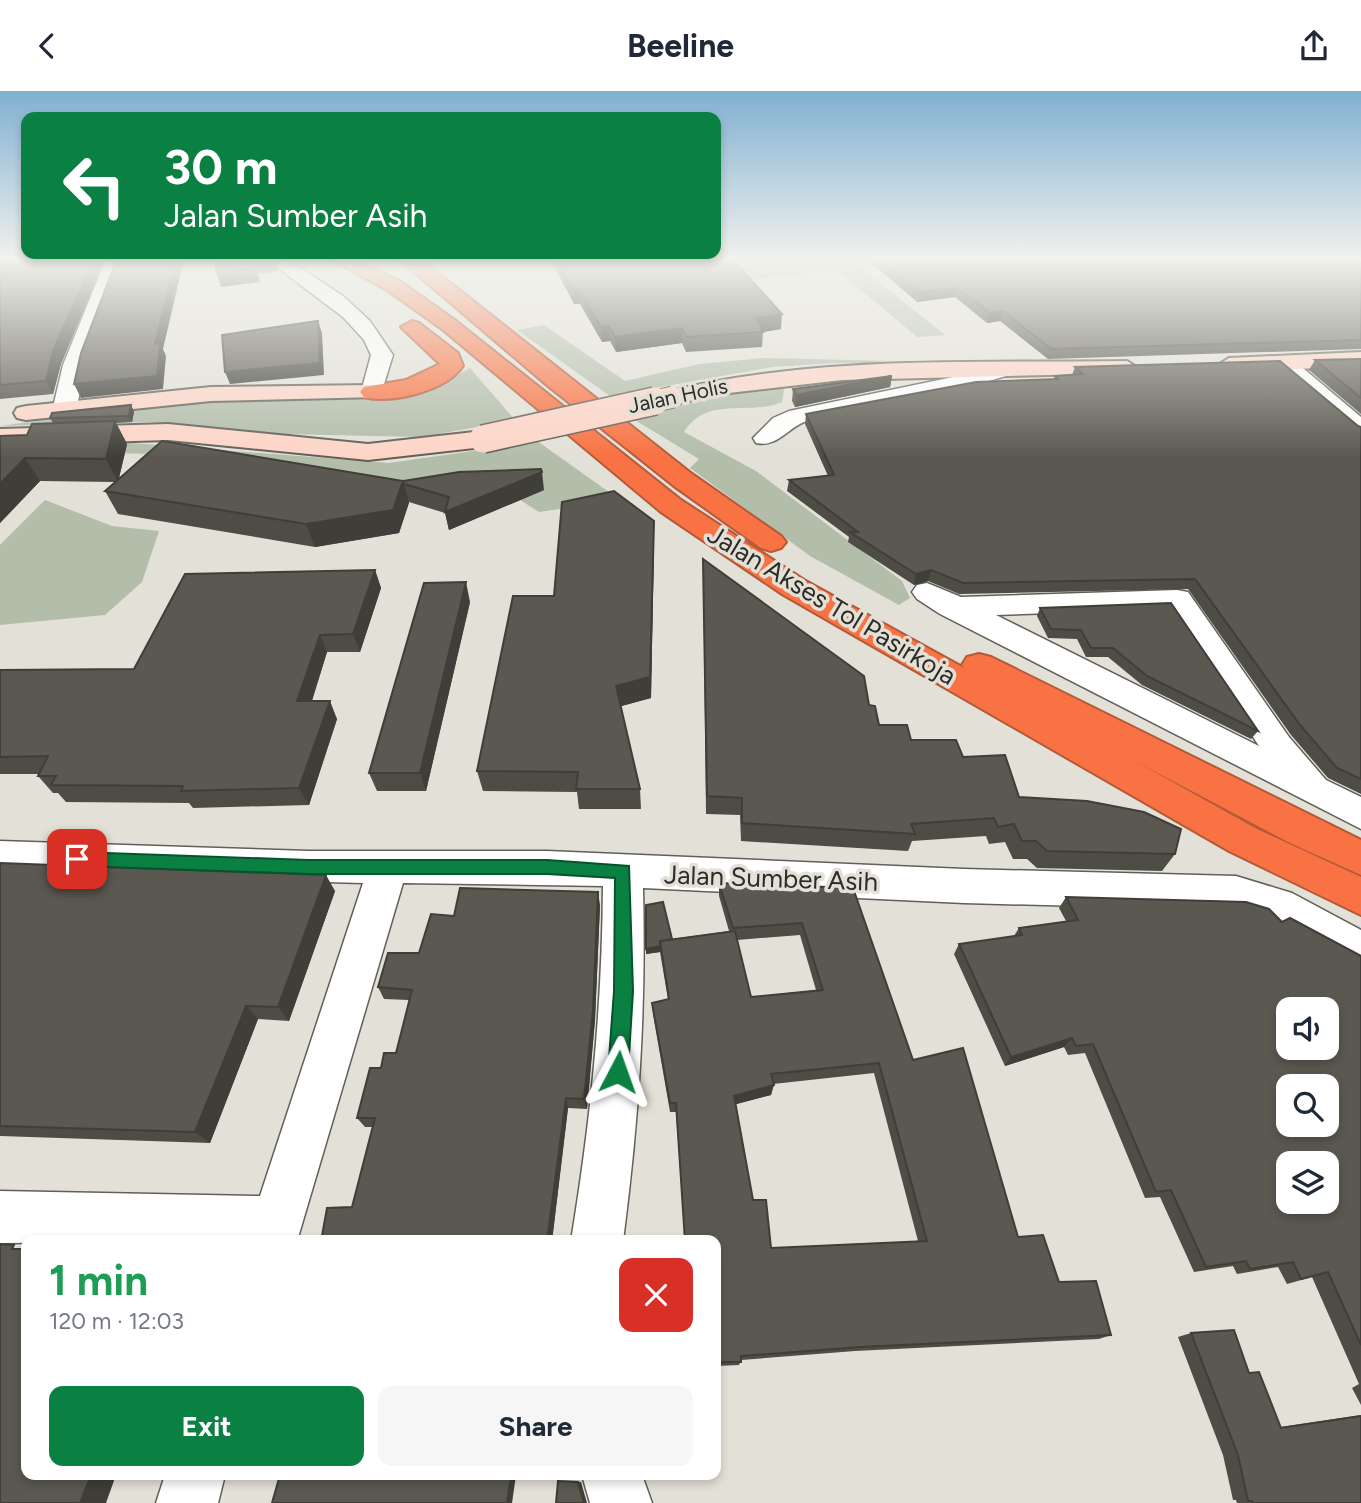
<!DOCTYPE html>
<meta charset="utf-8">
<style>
:root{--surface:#fff;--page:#f6f6f7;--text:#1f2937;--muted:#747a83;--accent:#0b8043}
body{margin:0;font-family:Figtree,sans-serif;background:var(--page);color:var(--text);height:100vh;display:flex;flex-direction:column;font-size:26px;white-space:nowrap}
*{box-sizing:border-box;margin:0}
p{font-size:23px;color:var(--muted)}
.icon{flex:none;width:38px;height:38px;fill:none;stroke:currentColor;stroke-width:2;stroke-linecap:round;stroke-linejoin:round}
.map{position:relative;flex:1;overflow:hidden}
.panel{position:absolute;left:21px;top:1144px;width:700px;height:245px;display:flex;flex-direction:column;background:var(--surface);border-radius:14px;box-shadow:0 4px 10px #0003}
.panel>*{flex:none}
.hud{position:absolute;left:21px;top:21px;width:700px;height:147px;border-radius:14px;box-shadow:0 4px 10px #0003;background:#0b8043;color:#fff;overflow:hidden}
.tools{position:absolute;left:1276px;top:906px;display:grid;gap:14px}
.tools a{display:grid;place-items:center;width:63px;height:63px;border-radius:14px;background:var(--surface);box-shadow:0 4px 10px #0003;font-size:35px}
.pin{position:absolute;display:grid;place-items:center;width:60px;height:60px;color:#fff;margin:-30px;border-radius:14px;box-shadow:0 4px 10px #0006}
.me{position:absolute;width:77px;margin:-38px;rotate:4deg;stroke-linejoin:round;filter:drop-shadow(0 0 5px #0008)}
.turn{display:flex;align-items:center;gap:24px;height:147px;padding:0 28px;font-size:32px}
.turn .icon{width:91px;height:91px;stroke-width:2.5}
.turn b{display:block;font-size:49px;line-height:60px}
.round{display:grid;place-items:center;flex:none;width:74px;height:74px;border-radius:14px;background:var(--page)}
.headline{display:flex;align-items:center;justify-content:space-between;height:119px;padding:0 28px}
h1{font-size:42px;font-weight:700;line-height:52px;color:#1e9e55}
.button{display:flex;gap:14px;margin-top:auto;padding:14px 28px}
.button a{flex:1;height:80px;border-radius:14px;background:var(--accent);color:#fff;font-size:28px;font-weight:700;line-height:80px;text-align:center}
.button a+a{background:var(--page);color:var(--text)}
header{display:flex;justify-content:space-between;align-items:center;height:91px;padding:0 28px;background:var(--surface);font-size:32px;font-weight:700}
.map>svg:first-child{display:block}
.green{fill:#b2bdaa}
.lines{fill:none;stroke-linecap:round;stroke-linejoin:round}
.street-casing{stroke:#615f57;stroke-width:3}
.secondary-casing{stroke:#615f57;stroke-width:4}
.highway-casing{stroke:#b25a3a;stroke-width:4}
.street{fill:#fff;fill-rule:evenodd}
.secondary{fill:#fdd5c7;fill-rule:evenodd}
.highway{fill:#f97243;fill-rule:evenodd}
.secondary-bridge-far1-casing{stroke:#615f57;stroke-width:23;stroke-linecap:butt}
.secondary-bridge-casing{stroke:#615f57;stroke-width:30;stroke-linecap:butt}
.secondary-bridge-far1{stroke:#fdd5c7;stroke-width:21}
.secondary-bridge{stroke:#fdd5c7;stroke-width:27}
.wall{fill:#4d4c45;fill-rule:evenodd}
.shaded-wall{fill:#3f3e38}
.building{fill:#5a5850;stroke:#3f3e38;stroke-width:2;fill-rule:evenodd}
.route{fill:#0b8043;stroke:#07532c;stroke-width:2}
.labels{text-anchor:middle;stroke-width:7;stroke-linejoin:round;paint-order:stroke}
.far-street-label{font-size:21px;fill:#2d2c28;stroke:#e3e1d7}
.street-label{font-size:26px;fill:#2d2c28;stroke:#e3e1d7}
</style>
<header><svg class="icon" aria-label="back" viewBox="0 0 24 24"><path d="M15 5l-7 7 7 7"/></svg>Beeline<svg class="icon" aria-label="share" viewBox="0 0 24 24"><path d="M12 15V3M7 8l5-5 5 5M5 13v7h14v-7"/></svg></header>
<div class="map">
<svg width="1361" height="1412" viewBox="0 0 1361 1412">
<rect width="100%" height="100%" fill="#e3e1d7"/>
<!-- green -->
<g class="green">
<path d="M 729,168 L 850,168 L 945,244 L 917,246 L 837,179 L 746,189 Z"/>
<path d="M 544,234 L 625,290 L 699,273 L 764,267 L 933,271 L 930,274 L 836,272 L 772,276 L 610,305 L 517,239 Z"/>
<path d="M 470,277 L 515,329 L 422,346 L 281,343 L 149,331 L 0,335 L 164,312 L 387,307 L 438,295 Z"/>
<path d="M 778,290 L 784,299 L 782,311 C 750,325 706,304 684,341 L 756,380 L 902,490 L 910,507 L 899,514 L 810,465 L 690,377 L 699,368 L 630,326 Z"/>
<path d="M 533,347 L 620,409 L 539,421 L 514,405 L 412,403 L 152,363 L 75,361 L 58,354 L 132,352 L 389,372 L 473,360 Z"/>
<path d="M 45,409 L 112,435 L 159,440 L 142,491 L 105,524 L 0,534 L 0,454 Z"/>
</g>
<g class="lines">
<defs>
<g id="street">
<path d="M 106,168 L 124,168 L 85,274 L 77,316 L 73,321 L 57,321 L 53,316 L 63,274 Z"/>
<path d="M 266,168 L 287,168 L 343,205 L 370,230 L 393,264 L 380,306 L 364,306 L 361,301 L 371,264 L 364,249 L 343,226 Z"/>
<path d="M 1283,266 L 1291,267 L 1361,326 L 1361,345 L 1353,343 L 1275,277 L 1272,272 L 1275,267 Z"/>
<path d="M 1001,272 L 1009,274 L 1012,279 L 1009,284 L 963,298 L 804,331 C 787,338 776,357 756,352 L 753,347 L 773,327 L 789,320 L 958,285 Z"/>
<path d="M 927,492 L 961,506 L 1177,499 L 1188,501 L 1289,646 L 1326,689 L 1361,706 L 1361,738 L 940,523 L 917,508 L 912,501 L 917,494 ZM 1168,518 L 1259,655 L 996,524 Z"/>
<path d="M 0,750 L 309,760 L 547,760 L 964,778 L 1236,785 L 1292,802 L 1361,839 L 1361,879 L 1267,828 L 1236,819 L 964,812 L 643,797 C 646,919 639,1028 623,1150 L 571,1150 C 591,1028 602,919 603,795 L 403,792 L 297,1150 L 0,1152 L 0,1100 L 260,1105 L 363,792 L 0,782 Z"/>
<path d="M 165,1384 L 225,1384 L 218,1412 L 156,1412 Z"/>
<path d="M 582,1384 L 642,1384 L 652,1412 L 590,1412 Z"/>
</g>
<g id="secondary">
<path d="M 1361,261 L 1361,275 L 1229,281 L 1218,274 L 1229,267 Z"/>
<path d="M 1127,270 L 1138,277 L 1135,282 L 842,289 L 729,302 L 673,313 L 665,311 L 661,306 L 665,301 C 815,264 973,272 1127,270 Z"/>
<path d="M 372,294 L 380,296 L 384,301 L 380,306 L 211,310 L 26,329 L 17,327 L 14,322 L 17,317 L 26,315 L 211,296 Z"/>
<path d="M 168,333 L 368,353 L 483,340 L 492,343 L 496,348 L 492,353 L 483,356 L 368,369 L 168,349 L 0,354 L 0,338 Z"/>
</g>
<g id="highway">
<path d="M 330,168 L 354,168 L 401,191 L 456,230 L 681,409 L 804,489 L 964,577 L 962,574 L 967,566 L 979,563 L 991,566 L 1361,749 L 1361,784 L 1290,752 L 1135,670 L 1257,738 L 1361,786 L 1361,824 L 1229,760 L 782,503 L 661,421 L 442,238 L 387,199 Z"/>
<path d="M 399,168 L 420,168 L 692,383 L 781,445 L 786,451 L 781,457 L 771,460 L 761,457 L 674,395 L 548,295 Z"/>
<path d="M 412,230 L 419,232 L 458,262 L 463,275 C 446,300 392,313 364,306 L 360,301 L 364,296 L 406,289 L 440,273 L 401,236 Z"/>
</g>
</defs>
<!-- street casing -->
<use href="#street" class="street-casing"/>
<!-- secondary casing -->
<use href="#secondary" class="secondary-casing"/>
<!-- highway casing -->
<use href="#highway" class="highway-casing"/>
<!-- street -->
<use href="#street" class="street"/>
<!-- secondary -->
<use href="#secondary" class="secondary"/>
<!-- highway -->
<use href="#highway" class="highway"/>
<defs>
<path id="secondary-bridge-far1" d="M 647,312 L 673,306"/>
<path id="secondary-bridge" d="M 483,348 L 655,310"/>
</defs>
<!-- secondary-bridge-far1 casing -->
<use href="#secondary-bridge-far1" class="secondary-bridge-far1-casing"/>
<!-- secondary-bridge casing -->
<use href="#secondary-bridge" class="secondary-bridge-casing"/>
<!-- secondary-bridge-far1 -->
<use href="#secondary-bridge-far1" class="secondary-bridge-far1"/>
<!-- secondary-bridge -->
<use href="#secondary-bridge" class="secondary-bridge"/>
</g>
<!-- wall -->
<g class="wall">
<path d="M 0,168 L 105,168 L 61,273 L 53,303 L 0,308 Z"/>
<path d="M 550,168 L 732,168 L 781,238 L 763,241 L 762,256 L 686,261 L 682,252 L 616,261 L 610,250 L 602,251 L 580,213 L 574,213 Z"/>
<path d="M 867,168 L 1361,168 L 1361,258 L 1048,268 L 1000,230 L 987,232 L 955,206 L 917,211 Z"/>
<path d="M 1361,268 L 1361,323 L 1309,279 L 1315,269 Z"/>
<path d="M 1075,276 L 1361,336 L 1361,703 L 1328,687 L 1291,644 L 1188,498 L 959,503 L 928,490 L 914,494 L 848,451 L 849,446 L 787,400 L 789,389 L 828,385 L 805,333 L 806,323 L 1054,288 L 1055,285 L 1072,284 Z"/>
<path d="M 892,285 L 890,296 L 795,316 L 792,310 L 793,298 Z"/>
<path d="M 131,314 L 134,321 L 132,331 L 116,332 L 127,353 L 119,387 L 403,390 L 544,399 L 449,439 L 445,422 L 409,411 L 399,442 L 315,456 L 118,423 L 105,400 L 115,391 L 40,390 L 0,432 L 0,345 L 27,344 L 53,332 L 50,327 Z"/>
<path d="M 654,451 L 651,607 L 621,615 L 640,698 L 641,718 L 579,718 L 577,701 L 483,700 L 477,680 L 554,505 Z"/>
<path d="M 703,468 L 869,614 L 879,634 L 911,649 L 963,666 L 1019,706 L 1175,763 L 1162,780 L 1037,777 L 1027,768 L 1013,768 L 1005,751 L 989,753 L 986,745 L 912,750 L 908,760 L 741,750 L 740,724 L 706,723 Z"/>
<path d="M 375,479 L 381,497 L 360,561 L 327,561 L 312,610 L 337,628 L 309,714 L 193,717 L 189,712 L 66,711 L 58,702 L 53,702 L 38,685 L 39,683 L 0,683 L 0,579 L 134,578 Z"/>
<path d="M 470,511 L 426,700 L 377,700 L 369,682 Z"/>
<path d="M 1171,512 L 1258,640 L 1251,648 L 1142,594 L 1108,566 L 1086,566 L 1077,548 L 1048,547 L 1037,525 L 1040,517 Z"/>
<path d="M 0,772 L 335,800 L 289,930 L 258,928 L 210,1052 L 0,1045 Z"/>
<path d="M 719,792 L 853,797 L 913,969 L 1018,1146 L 1059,1191 L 1111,1244 L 1099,1248 L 855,1260 L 741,1269 L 739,1274 L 716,1275 L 716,1150 L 685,1150 L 676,1021 L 670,1021 L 653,923 L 652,912 L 668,908 L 660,861 L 646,863 L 672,848 L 729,840 L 719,805 ZM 800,844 L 816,899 L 751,906 L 737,849 ZM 874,982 L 918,1150 L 771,1157 L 753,1109 L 736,1013 L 771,1004 L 773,993 Z"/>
<path d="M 1066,806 L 1282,831 L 1361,865 L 1361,1314 L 1352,1297 L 1359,1293 L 1312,1186 L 1287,1193 L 1278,1176 L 1237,1183 L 1233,1175 L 1194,1181 L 1160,1106 L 1145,1107 L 1085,962 L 1068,964 L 1064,956 L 1005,975 L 954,863 L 959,853 L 1014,845 L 1019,837 L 1066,830 L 1059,817 Z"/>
<path d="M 600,814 L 595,929 L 587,1018 L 568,1017 L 552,1150 L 329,1150 L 322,1145 L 352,1116 L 373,1036 L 365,1036 L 357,1027 L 381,977 L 396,962 L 409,909 L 384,908 L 378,896 L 419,862 L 454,825 Z"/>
<path d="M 1191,1242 L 1249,1282 L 1280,1336 L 1361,1324 L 1361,1412 L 1237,1412 L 1236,1409 L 1233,1409 L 1223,1364 L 1178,1246 Z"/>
</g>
<!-- shaded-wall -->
<g class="shaded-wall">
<path d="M 94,168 L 105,168 L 61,273 L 53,303 L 46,290 L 53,260 Z"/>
<path d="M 176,168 L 184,168 L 163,258 L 166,265 L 163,298 L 81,307 L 74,293 L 155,253 Z"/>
<path d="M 259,168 L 274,168 L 278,180 L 258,183 L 260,191 L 221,196 L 216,181 L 253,169 Z"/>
<path d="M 957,197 L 955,206 L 917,211 L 919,201 Z"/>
<path d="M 579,198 L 580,213 L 574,213 L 573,199 Z"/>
<path d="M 1003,220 L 1000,230 L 987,232 L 990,222 Z"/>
<path d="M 782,223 L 781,238 L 763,241 L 756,227 Z"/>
<path d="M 318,230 L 322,242 L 324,284 L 230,293 L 225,281 Z"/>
<path d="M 609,235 L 610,250 L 602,251 L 601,236 Z"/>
<path d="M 682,237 L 682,252 L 616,261 L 615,246 Z"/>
<path d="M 892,285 L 890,296 L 795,316 L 796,304 Z"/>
<path d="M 131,314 L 134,321 L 132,331 L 129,325 Z"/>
<path d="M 115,330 L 127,353 L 118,391 L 106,368 Z"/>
<path d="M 25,367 L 40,390 L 0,432 L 0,393 Z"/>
<path d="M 542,381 L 544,399 L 449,439 L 445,421 Z"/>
<path d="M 403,390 L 409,412 L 399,442 L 315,456 L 306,433 Z"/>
<path d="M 654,430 L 654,451 L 651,607 L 618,616 L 616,595 Z"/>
<path d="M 375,479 L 381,497 L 360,561 L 353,543 Z"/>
<path d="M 931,479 L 928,490 L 914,494 L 916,483 Z"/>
<path d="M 466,491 L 470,511 L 426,700 L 420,682 Z"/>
<path d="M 320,544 L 327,561 L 306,628 L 297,610 Z"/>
<path d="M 330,610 L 337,628 L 309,714 L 299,697 Z"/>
<path d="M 326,784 L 335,800 L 289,930 L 278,916 Z"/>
<path d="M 598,801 L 600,814 L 595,929 L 587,1018 L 584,1008 Z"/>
<path d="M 660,855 L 660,861 L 646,863 L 646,858 Z"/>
<path d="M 246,915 L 258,928 L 210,1052 L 195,1041 Z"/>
<path d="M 1072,947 L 1064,956 L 1005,975 L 1011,966 Z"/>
<path d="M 774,994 L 771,1004 L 733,1014 L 734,1005 Z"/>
<path d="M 566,1007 L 568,1017 L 552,1150 L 547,1150 Z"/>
<path d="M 91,1384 L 116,1384 L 106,1412 L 80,1412 Z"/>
<path d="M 511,1384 L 516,1384 L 512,1412 L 507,1412 Z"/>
<path d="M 578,1391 L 581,1391 L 587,1412 L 584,1412 Z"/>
</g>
<!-- building -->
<g class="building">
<path d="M 0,168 L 94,168 L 53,260 L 46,290 L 0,294 Z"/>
<path d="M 117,168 L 176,168 L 155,253 L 160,252 L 157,285 L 74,293 L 81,262 Z"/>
<path d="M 215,168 L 259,168 L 253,169 L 255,177 L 216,181 Z"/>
<path d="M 556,168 L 732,168 L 782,223 L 756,227 L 763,241 L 687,246 L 682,237 L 615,246 L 609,235 L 601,236 L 579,198 L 573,199 Z"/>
<path d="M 879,168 L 1361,168 L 1361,249 L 1051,258 L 1003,220 L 990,222 L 957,197 L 919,201 Z"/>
<path d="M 318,230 L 320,272 L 225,281 L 222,244 Z"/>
<path d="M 1361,268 L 1361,307 L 1315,269 Z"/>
<path d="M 1280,270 L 1358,335 L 1361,336 L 1361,688 L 1337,677 L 1300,634 L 1195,488 L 963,492 L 931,479 L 916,483 L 850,441 L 858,441 L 789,389 L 834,384 L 806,323 L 976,291 L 1058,288 L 1055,285 L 1083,283 L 1075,276 Z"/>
<path d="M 892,285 L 796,304 L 793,298 Z"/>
<path d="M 131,314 L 129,325 L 50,327 L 52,322 Z"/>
<path d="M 115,330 L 106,368 L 25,367 L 0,393 L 0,345 L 27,344 L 32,333 Z"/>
<path d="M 162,350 L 403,390 L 393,419 L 306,433 L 105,400 Z"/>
<path d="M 541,378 L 542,381 L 445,421 L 449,406 L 404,393 L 403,390 L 459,381 Z"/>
<path d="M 614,400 L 654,430 L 650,586 L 616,595 L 640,698 L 576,698 L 578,681 L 477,680 L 513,505 L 554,505 L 562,411 Z"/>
<path d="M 703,468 L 864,585 L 869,614 L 875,615 L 879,634 L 907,634 L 911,649 L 956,649 L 963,666 L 1005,664 L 1019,706 L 1087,710 L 1144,721 L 1181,738 L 1175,763 L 1047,760 L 1036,750 L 1022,750 L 1014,733 L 998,736 L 994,727 L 911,733 L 915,743 L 742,732 L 742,707 L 707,705 Z"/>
<path d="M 375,479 L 353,543 L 320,544 L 297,610 L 330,610 L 299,697 L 181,700 L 183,695 L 51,694 L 56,685 L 38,685 L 48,665 L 0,666 L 0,579 L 134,578 L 185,483 Z"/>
<path d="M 466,491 L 420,682 L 369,682 L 424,492 Z"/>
<path d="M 1171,512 L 1258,640 L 1147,585 L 1113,557 L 1091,557 L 1081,539 L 1051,538 L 1040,517 Z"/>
<path d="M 0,772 L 326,784 L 278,916 L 246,915 L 195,1041 L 0,1035 Z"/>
<path d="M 719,792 L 853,797 L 913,969 L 963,957 L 1018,1146 L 1043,1144 L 1059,1191 L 1096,1190 L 1111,1244 L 860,1256 L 741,1265 L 741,1271 L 716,1271 L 716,1150 L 685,1150 L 676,1012 L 670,1012 L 652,912 L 669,908 L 660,850 L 735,840 L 751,906 L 823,899 L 802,832 L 733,837 ZM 879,972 L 927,1150 L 771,1157 L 766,1109 L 753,1109 L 734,1005 L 774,994 L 771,983 Z"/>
<path d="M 460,797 L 598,801 L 593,919 L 584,1008 L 566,1007 L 547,1150 L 339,1150 L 340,1145 L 322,1145 L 327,1117 L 352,1116 L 375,1027 L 357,1027 L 370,977 L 381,977 L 384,962 L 396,962 L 412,899 L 378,896 L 388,862 L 419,862 L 431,823 L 454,825 Z"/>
<path d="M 1066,806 L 1246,811 L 1269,818 L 1282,831 L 1290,827 L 1361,865 L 1361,1254 L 1328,1181 L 1301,1188 L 1293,1171 L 1250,1178 L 1246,1170 L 1206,1176 L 1171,1099 L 1156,1101 L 1093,953 L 1076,955 L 1072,947 L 1011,966 L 959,853 L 1022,844 L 1019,837 L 1078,829 ZM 1288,919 L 1326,919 L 1326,957 L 1288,957 ZM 1288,996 L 1326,996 L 1326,1034 L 1288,1034 ZM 1288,1073 L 1326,1073 L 1326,1111 L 1288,1111 Z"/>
<path d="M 663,811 L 672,848 L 660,850 L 660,855 L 646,858 L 646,814 Z"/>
<path d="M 0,1153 L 14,1154 L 12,1158 L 26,1158 L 26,1384 L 91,1384 L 80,1412 L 0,1412 Z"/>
<path d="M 1234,1239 L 1249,1282 L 1259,1281 L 1281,1337 L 1361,1325 L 1361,1412 L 1253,1412 L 1252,1410 L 1248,1410 L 1238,1364 L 1191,1242 Z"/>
<path d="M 280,1384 L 511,1384 L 507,1412 L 272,1412 Z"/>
<path d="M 558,1390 L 578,1391 L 584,1412 L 556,1412 Z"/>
</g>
<!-- sky -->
<linearGradient id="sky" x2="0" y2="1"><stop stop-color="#80b0d1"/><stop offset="0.46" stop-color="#f2f2ed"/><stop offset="1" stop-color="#f2f2ed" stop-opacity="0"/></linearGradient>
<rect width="1361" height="366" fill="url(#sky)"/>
<!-- route -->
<path class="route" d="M 77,761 L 309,769 L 547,769 L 629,775 L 633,900 L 628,981 L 625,988 L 618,991 L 611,988 L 608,981 L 614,900 L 615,787 L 547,783 L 309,783 L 77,775 L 69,768 Z"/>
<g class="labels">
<!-- far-street labels -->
<g class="far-street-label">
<text transform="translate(678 305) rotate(-12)" y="7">Jalan Holis</text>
</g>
<!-- street labels -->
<g class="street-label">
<text transform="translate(832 514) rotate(31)" y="9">Jalan Akses Tol Pasirkoja</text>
<text transform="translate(771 787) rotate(2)" y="9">Jalan Sumber Asih</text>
</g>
</g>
</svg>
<div class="tools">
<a><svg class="icon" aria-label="sound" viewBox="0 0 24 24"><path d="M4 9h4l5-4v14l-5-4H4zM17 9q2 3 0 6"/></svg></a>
<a><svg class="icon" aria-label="search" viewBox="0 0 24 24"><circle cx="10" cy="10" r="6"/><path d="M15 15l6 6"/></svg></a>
<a><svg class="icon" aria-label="layers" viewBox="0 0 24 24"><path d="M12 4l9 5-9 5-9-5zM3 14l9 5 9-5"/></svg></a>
</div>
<div class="pin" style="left:77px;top:768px;background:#d93025"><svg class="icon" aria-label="arrive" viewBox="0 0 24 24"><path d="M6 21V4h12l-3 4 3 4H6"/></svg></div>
<svg class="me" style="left:618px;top:981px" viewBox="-20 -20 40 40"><path d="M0-17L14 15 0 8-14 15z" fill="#0b8043" stroke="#fff" stroke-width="4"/></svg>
<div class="hud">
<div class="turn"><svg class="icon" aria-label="left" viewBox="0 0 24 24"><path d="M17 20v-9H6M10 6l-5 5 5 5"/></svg><div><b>30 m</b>Jalan Sumber Asih</div></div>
</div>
<section class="panel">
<div class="headline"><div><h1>1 min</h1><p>120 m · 12:03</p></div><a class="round" style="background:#d93025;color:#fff"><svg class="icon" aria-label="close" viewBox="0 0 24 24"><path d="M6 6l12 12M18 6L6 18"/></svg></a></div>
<div class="button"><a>Exit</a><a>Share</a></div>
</section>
</div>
